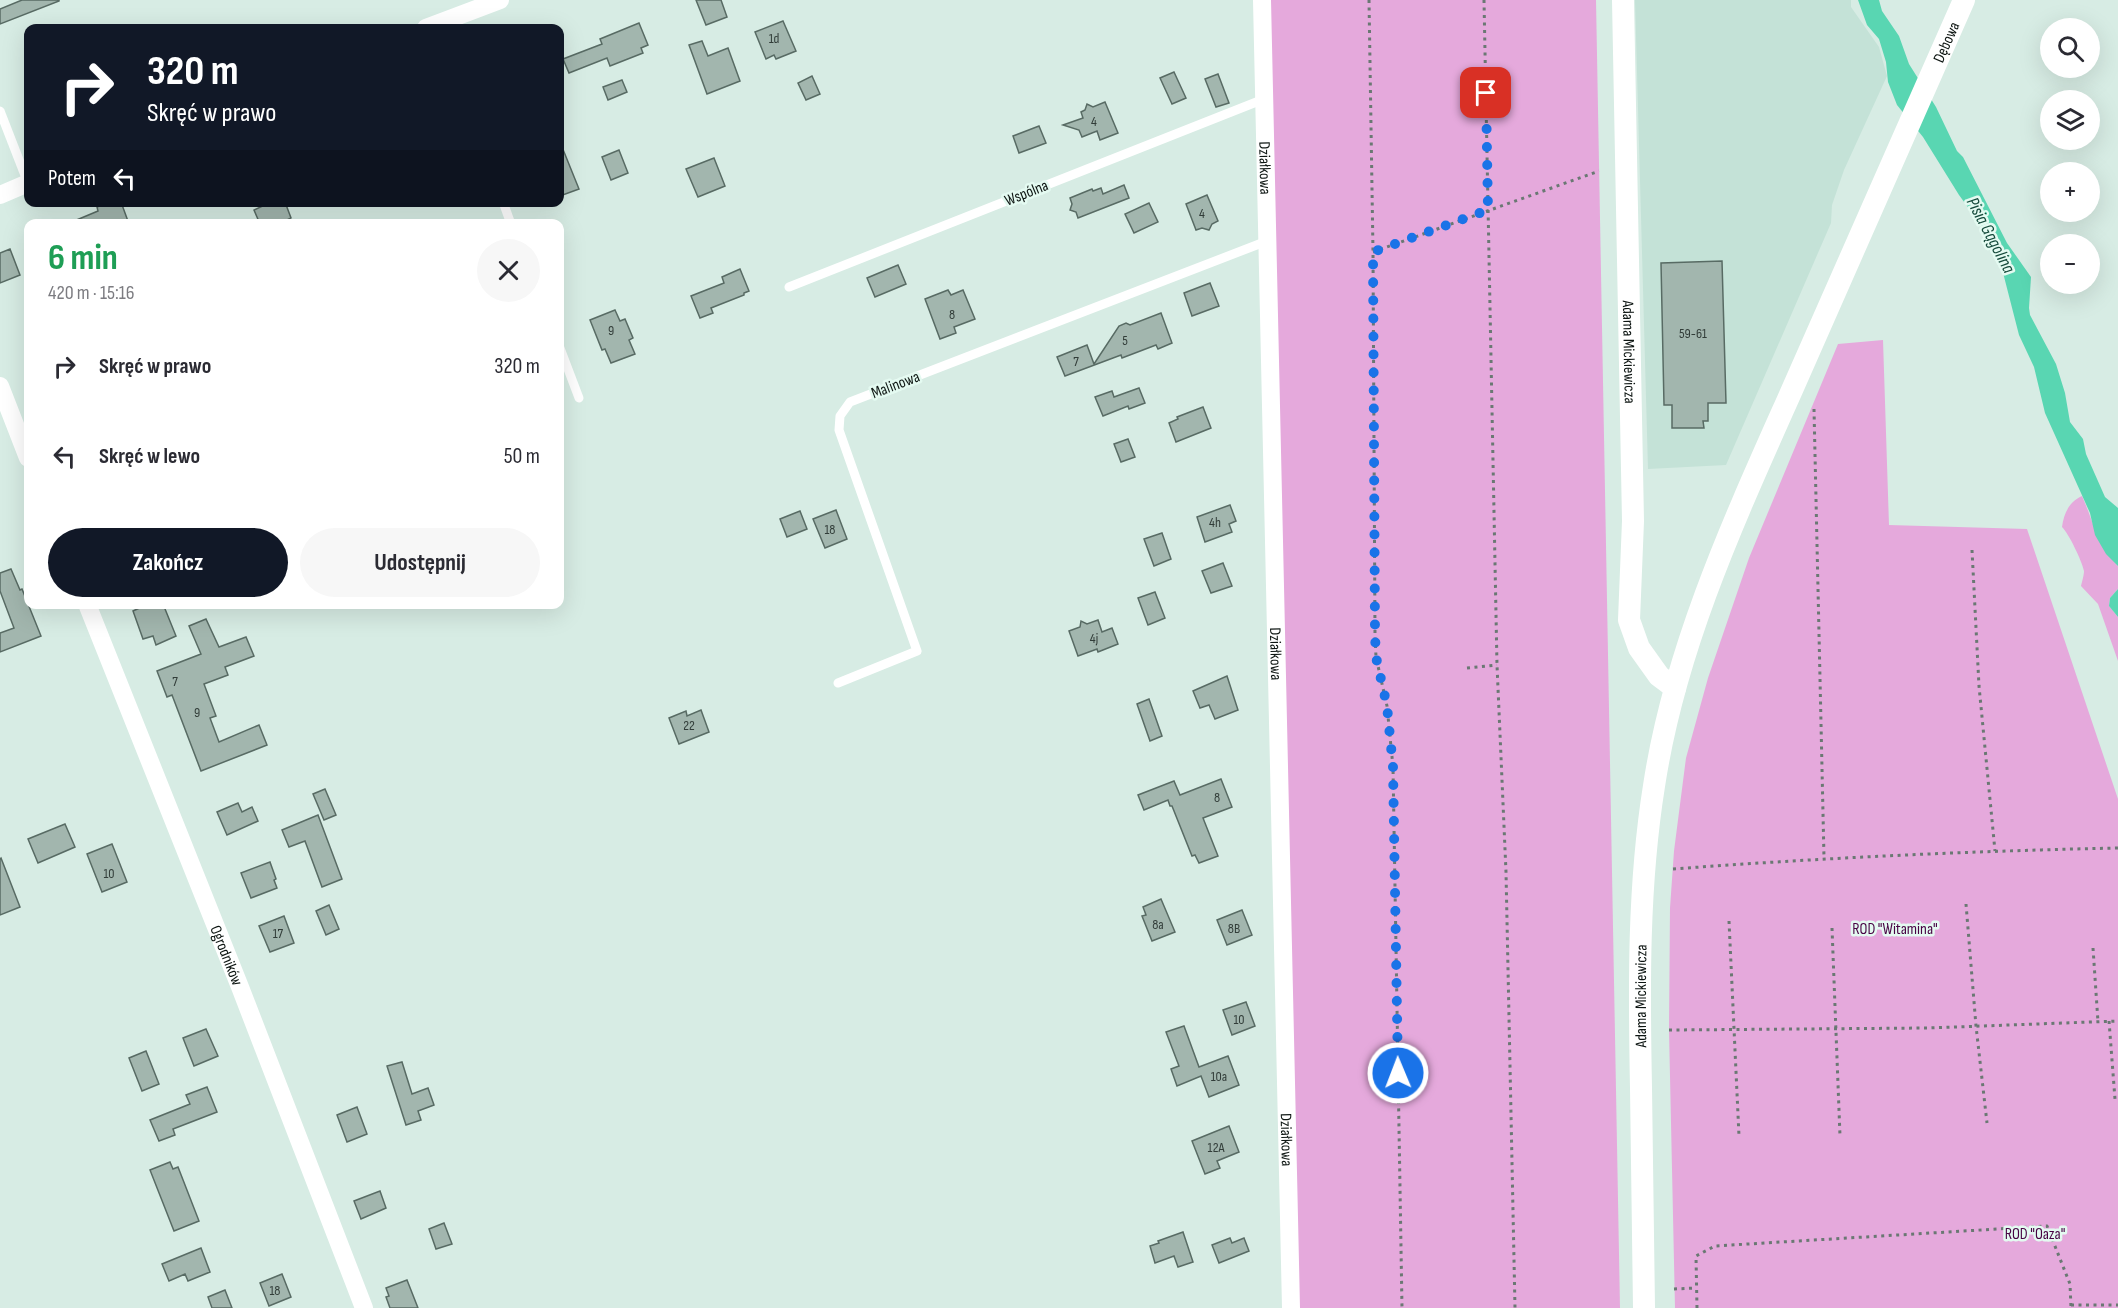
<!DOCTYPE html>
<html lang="pl">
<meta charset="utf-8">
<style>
:root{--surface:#fff;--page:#f7f7f7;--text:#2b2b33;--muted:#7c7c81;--accent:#111827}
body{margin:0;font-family:"Sofia Sans Condensed",sans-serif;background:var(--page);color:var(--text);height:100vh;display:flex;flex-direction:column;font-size:22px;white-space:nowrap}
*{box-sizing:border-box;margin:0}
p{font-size:20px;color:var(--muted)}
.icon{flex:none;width:33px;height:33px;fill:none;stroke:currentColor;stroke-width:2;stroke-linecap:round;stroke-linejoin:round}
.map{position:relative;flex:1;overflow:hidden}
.details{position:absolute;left:24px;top:219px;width:540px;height:390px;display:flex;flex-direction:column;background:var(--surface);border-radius:12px;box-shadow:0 6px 24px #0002}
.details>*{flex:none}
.guide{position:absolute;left:24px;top:24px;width:540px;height:183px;border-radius:12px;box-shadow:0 6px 24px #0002;background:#111827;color:#fff;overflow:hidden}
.fabs{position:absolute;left:2040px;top:18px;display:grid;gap:12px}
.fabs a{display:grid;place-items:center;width:60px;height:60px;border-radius:50%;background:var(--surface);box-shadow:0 6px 24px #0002;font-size:30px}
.pin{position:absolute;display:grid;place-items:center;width:51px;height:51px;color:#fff;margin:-26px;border-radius:12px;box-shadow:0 3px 9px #0006}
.me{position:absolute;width:66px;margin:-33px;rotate:359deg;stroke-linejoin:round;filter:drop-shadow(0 0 4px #0008)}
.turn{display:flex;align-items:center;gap:21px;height:126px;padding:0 24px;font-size:27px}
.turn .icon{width:78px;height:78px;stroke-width:2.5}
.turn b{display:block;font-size:42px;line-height:51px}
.then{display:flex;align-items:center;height:57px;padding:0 24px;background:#0003;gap:12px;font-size:22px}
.round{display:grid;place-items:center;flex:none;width:63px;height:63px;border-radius:32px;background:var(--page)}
.overview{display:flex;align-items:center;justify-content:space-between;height:102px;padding:0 24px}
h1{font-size:36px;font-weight:700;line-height:45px;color:#1e9e55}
.action{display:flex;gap:12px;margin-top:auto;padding:12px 24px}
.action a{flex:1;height:69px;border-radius:36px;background:var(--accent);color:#fff;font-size:24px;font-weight:700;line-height:69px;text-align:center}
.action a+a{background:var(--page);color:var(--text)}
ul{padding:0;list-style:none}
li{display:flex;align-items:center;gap:18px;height:90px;padding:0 24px}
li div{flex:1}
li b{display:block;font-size:22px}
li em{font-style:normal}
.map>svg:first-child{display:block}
.built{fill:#c4e2d7}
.green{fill:#e5a9dc}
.water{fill:#59d6b2}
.building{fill:#a2b6ae;stroke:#586b64;stroke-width:1.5}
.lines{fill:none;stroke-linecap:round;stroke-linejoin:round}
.path{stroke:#6a7873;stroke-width:3;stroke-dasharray:3 4.5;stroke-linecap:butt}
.service{stroke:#fff;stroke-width:9}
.minor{stroke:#fff;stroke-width:18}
.tertiary{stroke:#fff;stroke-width:22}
.route{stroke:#1a73e8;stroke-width:10;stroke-dasharray:0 18}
.labels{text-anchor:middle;stroke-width:5;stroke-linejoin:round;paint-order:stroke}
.number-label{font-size:14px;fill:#323d39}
.street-label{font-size:16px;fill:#0d1512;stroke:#e4faf1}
.park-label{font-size:16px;fill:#480344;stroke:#e4faf1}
.water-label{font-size:18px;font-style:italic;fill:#154a3b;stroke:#e4faf1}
</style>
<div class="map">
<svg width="2118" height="1308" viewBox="0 0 2118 1308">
<rect width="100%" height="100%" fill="#d7ece4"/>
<!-- built -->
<path class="built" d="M 1635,0 L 1851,0 L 1851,7 L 1879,47 L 1887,76 L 1844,170 L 1832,205 L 1831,223 L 1726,465 L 1648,469 Z"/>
<!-- green -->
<g class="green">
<path d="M 1269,0 L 1596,0 L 1620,1308 L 1297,1308 Z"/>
<path d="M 1883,340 L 1889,525 L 2027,529 L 2118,799 L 2118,1308 L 1675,1308 L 1669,1030 L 1670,908 L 1674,851 L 1686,758 L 1708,678 L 1749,558 L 1838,344 Z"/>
<path d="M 2082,496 C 2095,525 2095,541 2118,566 L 2118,589 L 2110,598 L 2109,606 L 2118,617 L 2118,661 L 2098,604 L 2081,586 C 2082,582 2084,575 2084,571 C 2082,561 2069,534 2062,527 C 2064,513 2069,502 2082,496 Z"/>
</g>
<!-- water -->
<g class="water">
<path d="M 1858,0 L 1879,0 L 1882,11 L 1899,36 L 1909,64 L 1936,107 L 1957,151 L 1963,157 L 2007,243 L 2031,277 L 2029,308 L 2030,315 L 2056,364 L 2065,393 L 2070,422 L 2083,439 L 2086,454 L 2105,497 L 2118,508 L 2118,566 L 2106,554 L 2095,535 L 2090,513 L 2045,413 L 2034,367 L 2019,335 L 2000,261 L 1984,229 L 1959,195 L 1923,137 L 1897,105 L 1888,82 L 1886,62 L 1879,39 L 1867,25 Z"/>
<path d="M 2118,589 L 2118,617 L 2109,606 L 2110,598 Z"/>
</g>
<!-- building -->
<g class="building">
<path d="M 22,0 L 59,0 L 59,1 L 0,24 L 0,9 Z"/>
<path d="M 696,0 L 721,0 L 727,17 L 706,25 Z"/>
<path d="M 783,21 L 796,51 L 776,59 L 774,55 L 766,59 L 755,32 Z"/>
<path d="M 639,23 L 648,45 L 641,48 L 643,53 L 610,66 L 607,58 L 569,73 L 563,59 L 602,44 L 600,39 Z"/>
<path d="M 702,41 L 708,56 L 728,48 L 740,81 L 707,94 L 689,45 Z"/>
<path d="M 1174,72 L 1186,98 L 1172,104 L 1160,78 Z"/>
<path d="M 1218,74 L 1229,103 L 1216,107 L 1205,79 Z"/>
<path d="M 812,76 L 820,94 L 806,100 L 798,83 Z"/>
<path d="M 622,80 L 627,92 L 608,100 L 603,87 Z"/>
<path d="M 1105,102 L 1118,133 L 1100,140 L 1097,131 L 1082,137 L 1079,130 L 1063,125 L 1083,118 L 1081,112 L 1085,110 L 1087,104 L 1093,107 Z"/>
<path d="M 1039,126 L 1046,143 L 1019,153 L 1013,136 Z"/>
<path d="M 560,142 L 579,189 L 560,196 Z"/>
<path d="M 619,150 L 628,173 L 611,180 L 602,157 Z"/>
<path d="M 714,158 L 725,186 L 698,197 L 686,169 Z"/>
<path d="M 1124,185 L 1129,198 L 1078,218 L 1076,212 L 1070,210 L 1072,204 L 1070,198 L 1092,189 L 1093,191 L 1101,188 L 1103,194 Z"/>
<path d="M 1207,195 L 1218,221 L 1212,224 L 1209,230 L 1202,228 L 1196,230 L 1186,204 Z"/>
<path d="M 109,202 L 121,202 L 129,224 L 67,224 L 98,211 L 97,207 Z"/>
<path d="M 271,202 L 285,202 L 291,218 L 279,224 L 260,224 L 254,210 Z"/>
<path d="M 1149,203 L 1158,222 L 1134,233 L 1125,214 Z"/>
<path d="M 10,249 L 20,275 L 0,283 L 0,253 Z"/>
<path d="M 1722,261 L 1726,403 L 1708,403 L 1708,421 L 1703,421 L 1704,428 L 1672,428 L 1672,405 L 1664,405 L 1661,263 Z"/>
<path d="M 898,265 L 906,284 L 875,297 L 867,278 Z"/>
<path d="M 740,269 L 749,291 L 744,293 L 744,295 L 711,308 L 713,313 L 700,318 L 691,296 L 724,283 L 722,277 Z"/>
<path d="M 1210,283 L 1219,306 L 1192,316 L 1184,293 Z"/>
<path d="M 948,290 L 951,295 L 963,290 L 975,319 L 954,327 L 956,333 L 940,339 L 925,299 Z"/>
<path d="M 615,310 L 620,321 L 625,319 L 633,338 L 629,340 L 635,354 L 611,363 L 605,349 L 602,350 L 590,320 Z"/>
<path d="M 1161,313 L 1172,343 L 1158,349 L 1156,345 L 1122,358 L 1121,355 L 1065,376 L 1057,357 L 1087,345 L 1094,364 L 1119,326 L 1126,323 L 1130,325 Z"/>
<path d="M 1139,388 L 1145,403 L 1129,409 L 1128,406 L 1103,416 L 1095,397 L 1112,391 L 1114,397 Z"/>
<path d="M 1203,407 L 1211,428 L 1176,442 L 1169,423 L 1178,419 L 1177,417 Z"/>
<path d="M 1128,439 L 1135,457 L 1121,462 L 1114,444 Z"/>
<path d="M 1230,505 L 1236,521 L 1229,524 L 1232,532 L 1205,542 L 1197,517 Z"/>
<path d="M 836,510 L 847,539 L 825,548 L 813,519 Z"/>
<path d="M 800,511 L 807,529 L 787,537 L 780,519 Z"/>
<path d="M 1162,533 L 1171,559 L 1154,566 L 1144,539 Z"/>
<path d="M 1223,563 L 1232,586 L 1211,593 L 1202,571 Z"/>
<path d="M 11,569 L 20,590 L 22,589 L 41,636 L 0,652 L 0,633 L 14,628 L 0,591 L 0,573 Z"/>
<path d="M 1155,592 L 1165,618 L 1148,625 L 1138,598 Z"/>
<path d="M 148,604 L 163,604 L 176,636 L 156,645 L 153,636 L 143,639 L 133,611 Z"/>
<path d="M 206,619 L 219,647 L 246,637 L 254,656 L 225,667 L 228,675 L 204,684 L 216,716 L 210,718 L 219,742 L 259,725 L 267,745 L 201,771 L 172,695 L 167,697 L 157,671 L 201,654 L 189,626 Z"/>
<path d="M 1098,620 L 1102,632 L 1112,628 L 1118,644 L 1098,652 L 1097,649 L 1078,656 L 1069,631 L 1080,627 L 1081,621 L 1087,624 Z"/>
<path d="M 1227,676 L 1238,710 L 1215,719 L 1209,705 L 1200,708 L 1193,691 Z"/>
<path d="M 1149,699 L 1162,736 L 1150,741 L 1137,704 Z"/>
<path d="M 701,710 L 709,732 L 679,744 L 669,718 L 686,711 L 687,716 Z"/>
<path d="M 1221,779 L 1232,807 L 1203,818 L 1218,856 L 1199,863 L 1195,855 L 1192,856 L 1172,806 L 1170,806 L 1168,800 L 1144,810 L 1138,795 L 1174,781 L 1180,795 Z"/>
<path d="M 325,789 L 336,815 L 324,820 L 313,794 Z"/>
<path d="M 238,803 L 242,812 L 252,807 L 258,821 L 227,835 L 217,812 Z"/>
<path d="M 318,815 L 342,879 L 322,887 L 305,841 L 289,847 L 282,830 Z"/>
<path d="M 65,824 L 75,847 L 38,863 L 28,839 Z"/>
<path d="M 112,844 L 127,882 L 102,892 L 87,854 Z"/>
<path d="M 1,858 L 20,907 L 0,915 L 0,859 Z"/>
<path d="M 270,862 L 276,879 L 274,880 L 277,888 L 251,898 L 241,873 Z"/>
<path d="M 1161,899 L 1175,932 L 1152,941 L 1142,916 L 1146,915 L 1143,907 Z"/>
<path d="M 329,905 L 339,929 L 326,935 L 316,911 Z"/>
<path d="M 1242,910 L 1252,935 L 1227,945 L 1217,920 Z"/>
<path d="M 284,916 L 294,943 L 270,952 L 259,926 Z"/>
<path d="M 1246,1002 L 1255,1026 L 1232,1035 L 1223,1010 Z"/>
<path d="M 1184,1026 L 1199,1067 L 1228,1056 L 1239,1085 L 1209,1097 L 1201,1076 L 1177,1086 L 1171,1069 L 1179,1066 L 1166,1032 Z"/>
<path d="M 206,1029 L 218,1056 L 194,1066 L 183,1038 Z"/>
<path d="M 146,1051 L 159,1084 L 142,1091 L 129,1058 Z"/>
<path d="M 402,1062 L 412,1094 L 428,1088 L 434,1105 L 418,1111 L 421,1120 L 406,1125 L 387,1066 Z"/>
<path d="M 207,1087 L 217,1112 L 173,1129 L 175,1135 L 159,1141 L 150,1120 L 190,1104 L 186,1095 Z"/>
<path d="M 357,1107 L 367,1134 L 347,1142 L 337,1115 Z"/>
<path d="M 1229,1126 L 1239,1152 L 1217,1161 L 1220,1168 L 1205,1174 L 1192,1141 Z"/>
<path d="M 170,1162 L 173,1169 L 178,1167 L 199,1221 L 174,1231 L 150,1170 Z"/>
<path d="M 380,1191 L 386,1208 L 361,1219 L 354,1201 Z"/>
<path d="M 444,1223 L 452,1244 L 436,1249 L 429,1229 Z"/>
<path d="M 1183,1232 L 1193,1262 L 1178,1267 L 1174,1256 L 1155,1263 L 1150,1246 L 1159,1243 L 1158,1241 Z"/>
<path d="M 1230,1238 L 1232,1243 L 1244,1238 L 1249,1251 L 1219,1263 L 1212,1245 Z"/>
<path d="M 201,1248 L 210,1272 L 188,1281 L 185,1274 L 169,1281 L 162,1264 Z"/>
<path d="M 282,1274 L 291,1297 L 269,1306 L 260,1283 Z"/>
<path d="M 407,1280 L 418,1308 L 390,1308 L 386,1297 L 389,1296 L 386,1288 Z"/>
<path d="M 225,1290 L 232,1308 L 212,1308 L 208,1297 Z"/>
</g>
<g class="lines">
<!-- path -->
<g class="path">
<path d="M 1369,0 L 1373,252 L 1375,635 L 1376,657 L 1387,706 L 1393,767 L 1402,1308"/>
<path d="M 1484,0 L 1497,665 L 1506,872 L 1515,1308"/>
<path d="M 1373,252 L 1599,171"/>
<path d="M 1814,409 L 1824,858"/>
<path d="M 1972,550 L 1979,686 L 1995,851"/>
<path d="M 1467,668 L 1497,665"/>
<path d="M 1673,869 C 1821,858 1969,851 2118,848"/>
<path d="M 1966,904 L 1976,1026 L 1987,1123"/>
<path d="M 1729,921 L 1739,1136"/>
<path d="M 1832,928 L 1840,1136"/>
<path d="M 2093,948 L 2098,1022"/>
<path d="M 2109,1021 L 2115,1099"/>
<path d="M 1669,1030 L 1928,1028 L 2118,1021"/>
<path d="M 1674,1289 L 1696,1288"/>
<path d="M 2071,1305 L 2118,1305"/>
<path d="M 1697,1308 L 1696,1256 L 1715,1246 L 2047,1226 L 2070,1284 L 2071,1308"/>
</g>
<!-- service -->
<g class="service">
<path d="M 0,111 L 28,183"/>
<path d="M 503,202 L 511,224"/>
<path d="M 789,287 L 1264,99"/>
<path d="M 560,348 L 579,398"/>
<path d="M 838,683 L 917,651 L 839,430 L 840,416 L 850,402 L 1267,241"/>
</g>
<!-- minor -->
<g class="minor">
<path id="s1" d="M 1262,0 L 1291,1308"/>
<path d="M 426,28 L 500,0"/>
<path d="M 0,195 L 28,183"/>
<path d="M 0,386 L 28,458"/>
<path id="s2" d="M 87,604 L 240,987 L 364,1308"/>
</g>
<!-- tertiary -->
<g class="tertiary">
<path id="s3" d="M 1623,0 L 1633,521 L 1629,620 L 1639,648 L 1659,676 L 1675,688"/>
<path id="s4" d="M 1644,1308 C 1643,1235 1642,1161 1641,1088 C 1639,987 1638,886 1654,786 C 1675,647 1735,518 1792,390 C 1849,260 1907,130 1964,0"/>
</g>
</g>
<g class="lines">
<!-- route -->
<path class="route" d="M 1398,1073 L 1393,767 L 1387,706 L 1376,657 L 1375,635 L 1373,252 L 1488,210 L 1486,93"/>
</g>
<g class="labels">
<!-- number labels -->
<g class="number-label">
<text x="774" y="43">1d</text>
<text x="1094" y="126">4</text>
<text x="1202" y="218">4</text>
<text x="952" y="319">8</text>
<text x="611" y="335">9</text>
<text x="1693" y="338">59-61</text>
<text x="1125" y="345">5</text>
<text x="1076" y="366">7</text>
<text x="1215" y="527">4h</text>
<text x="830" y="534">18</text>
<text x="1094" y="643">4j</text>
<text x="175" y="686">7</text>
<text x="197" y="717">9</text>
<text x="689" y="730">22</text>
<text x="1217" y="802">8</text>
<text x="109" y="878">10</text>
<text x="1158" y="929">8a</text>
<text x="1234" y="933">8B</text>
<text x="278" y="938">17</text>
<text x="1239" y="1024">10</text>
<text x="1219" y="1081">10a</text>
<text x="1216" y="1152">12A</text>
<text x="275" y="1295">18</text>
</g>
<!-- street labels -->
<g class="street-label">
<text dy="6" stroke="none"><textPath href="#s4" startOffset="1324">Dębowa</textPath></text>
<text dy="6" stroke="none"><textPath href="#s1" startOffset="168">Działkowa</textPath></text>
<text transform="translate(1026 192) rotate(-22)" y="6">Wspólna</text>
<text dy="6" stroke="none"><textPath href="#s3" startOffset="352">Adama Mickiewicza</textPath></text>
<text transform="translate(895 384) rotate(-21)" y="6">Malinowa</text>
<text dy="6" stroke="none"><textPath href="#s1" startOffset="654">Działkowa</textPath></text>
<text dy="6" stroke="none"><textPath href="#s2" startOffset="378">Ogrodników</textPath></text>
<text dy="6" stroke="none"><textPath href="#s4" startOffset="312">Adama Mickiewicza</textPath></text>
<text dy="6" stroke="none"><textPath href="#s1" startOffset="1140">Działkowa</textPath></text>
</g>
<!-- park labels -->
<g class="park-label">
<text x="1895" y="934">ROD "Witamina"</text>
<text x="2035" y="1239">ROD "Oaza"</text>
</g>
<!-- water labels -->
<g class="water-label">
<text transform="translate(1991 235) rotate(62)" y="6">Pisia Gągolina</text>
</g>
</g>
</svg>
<div class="fabs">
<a><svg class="icon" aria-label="search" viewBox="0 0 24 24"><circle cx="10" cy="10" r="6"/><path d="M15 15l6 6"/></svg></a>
<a><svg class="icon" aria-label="layers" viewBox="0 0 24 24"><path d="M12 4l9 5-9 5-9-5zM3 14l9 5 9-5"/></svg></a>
<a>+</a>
<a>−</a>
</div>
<div class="pin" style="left:1486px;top:93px;background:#d93025"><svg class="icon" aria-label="arrive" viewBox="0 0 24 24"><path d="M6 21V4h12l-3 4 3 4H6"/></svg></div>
<svg class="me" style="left:1398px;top:1073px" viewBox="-20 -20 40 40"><circle r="17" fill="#1a73e8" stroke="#fff" stroke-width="3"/><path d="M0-11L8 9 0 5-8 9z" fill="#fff"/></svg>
<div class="guide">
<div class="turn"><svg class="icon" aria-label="right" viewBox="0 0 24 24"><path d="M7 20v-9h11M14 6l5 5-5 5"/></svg><div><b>320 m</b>Skręć w prawo</div></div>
<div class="then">Potem<svg class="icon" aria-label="left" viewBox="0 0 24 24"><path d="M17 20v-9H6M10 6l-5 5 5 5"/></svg></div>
</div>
<section class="details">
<div class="overview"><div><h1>6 min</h1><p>420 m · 15:16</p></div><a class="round"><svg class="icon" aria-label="close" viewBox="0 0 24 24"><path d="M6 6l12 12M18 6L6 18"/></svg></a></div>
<ul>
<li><svg class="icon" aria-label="right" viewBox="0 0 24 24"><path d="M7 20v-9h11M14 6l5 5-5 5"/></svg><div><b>Skręć w prawo</b></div><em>320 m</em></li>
<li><svg class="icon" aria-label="left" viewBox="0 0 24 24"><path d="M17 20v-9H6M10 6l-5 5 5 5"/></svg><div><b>Skręć w lewo</b></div><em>50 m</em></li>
</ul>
<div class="action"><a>Zakończ</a><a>Udostępnij</a></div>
</section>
</div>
